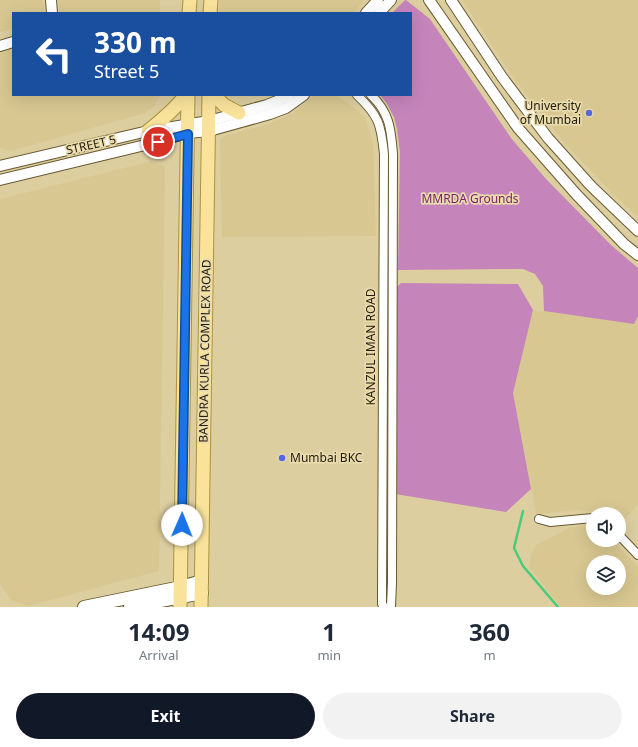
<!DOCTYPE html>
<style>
:root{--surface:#fff;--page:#f2f2f3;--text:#1f2937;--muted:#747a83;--accent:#111827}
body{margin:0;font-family:"Noto Sans",sans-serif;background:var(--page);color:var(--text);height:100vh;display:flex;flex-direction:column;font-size:15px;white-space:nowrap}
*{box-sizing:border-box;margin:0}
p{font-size:13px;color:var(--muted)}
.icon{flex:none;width:22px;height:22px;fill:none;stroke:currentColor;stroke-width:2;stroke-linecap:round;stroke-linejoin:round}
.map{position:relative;height:607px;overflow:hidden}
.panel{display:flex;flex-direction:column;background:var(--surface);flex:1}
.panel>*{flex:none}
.guide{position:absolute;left:12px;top:12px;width:400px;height:84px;border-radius:0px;box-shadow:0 4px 16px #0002;background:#1a4fa0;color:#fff;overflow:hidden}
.controls{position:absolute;left:586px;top:507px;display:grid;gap:8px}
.controls a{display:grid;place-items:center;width:40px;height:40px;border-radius:50%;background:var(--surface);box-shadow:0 4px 16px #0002;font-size:20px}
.pin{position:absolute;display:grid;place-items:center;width:34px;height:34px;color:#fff;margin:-17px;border:2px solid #fff;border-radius:50%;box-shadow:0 1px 4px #0007}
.me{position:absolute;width:44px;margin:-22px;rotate:1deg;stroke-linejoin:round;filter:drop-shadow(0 0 3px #0008)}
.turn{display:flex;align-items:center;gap:14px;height:84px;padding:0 16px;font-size:18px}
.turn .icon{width:52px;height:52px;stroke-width:2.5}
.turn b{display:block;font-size:28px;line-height:34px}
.eta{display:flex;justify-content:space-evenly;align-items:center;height:68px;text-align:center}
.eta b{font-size:24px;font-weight:700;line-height:28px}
.primary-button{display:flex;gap:8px;margin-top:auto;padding:8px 16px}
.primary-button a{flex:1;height:46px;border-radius:24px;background:var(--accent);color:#fff;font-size:16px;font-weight:700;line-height:46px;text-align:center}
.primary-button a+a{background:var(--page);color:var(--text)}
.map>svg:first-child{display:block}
.built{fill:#d8c791;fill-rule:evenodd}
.green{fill:#c585bb}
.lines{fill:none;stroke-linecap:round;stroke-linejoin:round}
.stream{stroke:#4acb7a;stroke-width:2.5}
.minor-casing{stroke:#685a30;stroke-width:10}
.tertiary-casing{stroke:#685a30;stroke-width:12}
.secondary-casing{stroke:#685a30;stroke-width:14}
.primary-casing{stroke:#ab923d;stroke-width:15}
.minor{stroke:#fff;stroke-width:8}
.tertiary{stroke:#fff;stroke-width:10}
.secondary{stroke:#fff;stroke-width:12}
.primary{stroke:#f9e39b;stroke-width:13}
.route-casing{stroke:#114b97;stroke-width:10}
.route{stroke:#1a73e8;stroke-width:7}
.poi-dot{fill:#5568de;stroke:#eadbad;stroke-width:1.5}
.labels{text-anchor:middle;stroke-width:3.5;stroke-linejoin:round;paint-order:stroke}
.poi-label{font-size:12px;fill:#211c0a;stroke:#eadbad;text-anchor:end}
.street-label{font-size:12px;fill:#211c0a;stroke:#eadbad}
.park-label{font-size:12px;fill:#771d6e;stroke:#eadbad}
</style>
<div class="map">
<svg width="638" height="607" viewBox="0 0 638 607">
<rect width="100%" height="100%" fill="#ddcea0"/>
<!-- built -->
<g class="built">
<path d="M 0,0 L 43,0 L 44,13 L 13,13 L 13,29 L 0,32 Z"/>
<path d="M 58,0 L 160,0 L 160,13 L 59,13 Z"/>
<path d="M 220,0 L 365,0 L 353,13 L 219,13 Z"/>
<path d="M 462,0 L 638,0 L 638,217 L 620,201 L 566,145 L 516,81 Z"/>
<path d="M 13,47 L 13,95 L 160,95 L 160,96 L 154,106 L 145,113 L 11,151 L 0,148 L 0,51 Z"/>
<path d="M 314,95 L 335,95 L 349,104 L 365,118 L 373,143 L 376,236 L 222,237 L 220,140 L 226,135 L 266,125 L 293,113 Z"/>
<path d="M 152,161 L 165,167 L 159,571 L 28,606 L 11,600 L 0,584 L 0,199 Z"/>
<path d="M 533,310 L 540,312 L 544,311 L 633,324 L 638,316 L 638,504 L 619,526 L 619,514 L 599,514 L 596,512 L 576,510 L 536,514 L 513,393 Z"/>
<path d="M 588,526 L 593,528 L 593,540 L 611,540 L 624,552 L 638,567 L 638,607 L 561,607 L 529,567 L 531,555 L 536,545 L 571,527 ZM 593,562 L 619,562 L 619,588 L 593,588 Z"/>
</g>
<!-- green -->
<g class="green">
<path d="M 405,0 L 406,0 L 430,19 L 511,138 L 546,179 L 611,245 L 638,268 L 638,316 L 634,324 L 544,311 L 543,286 L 535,274 L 523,269 L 398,270 L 400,152 L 397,129 L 394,117 L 387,104 L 380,95 L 411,95 L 411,13 L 392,13 Z"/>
<path d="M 401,283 L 518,284 L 533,310 L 513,393 L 531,489 L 506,512 L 395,494 L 397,287 Z"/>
</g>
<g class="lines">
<!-- stream -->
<path class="stream" d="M 523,511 L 514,548 L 523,566 L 558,607"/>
<defs>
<g id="minor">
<path d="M 357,95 C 379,116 381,124 384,154 L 382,595 L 382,604 L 384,607"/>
<path d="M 371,95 C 390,113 391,130 393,154 L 392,583 L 391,606 L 390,607"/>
<path d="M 539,519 L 550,522 L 593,518"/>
<path d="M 619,535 L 638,555"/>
</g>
<g id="tertiary">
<path d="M 51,0 L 52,13"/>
<path d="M 429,0 L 518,128 L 576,194 L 624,244 L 638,255"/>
<path d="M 451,0 L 502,77 L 548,138 L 591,186 L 638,231"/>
<path d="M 366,13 L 378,0"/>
<path d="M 379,13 L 391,0"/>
<path d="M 0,46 L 13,42"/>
<path d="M 0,166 L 148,131 L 209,121 L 267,105 L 282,99 L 289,95"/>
<path d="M 0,180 L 141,146 L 188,133 L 209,131 L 270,114 L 286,108 L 304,95"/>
</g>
<g id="secondary">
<path d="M 84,607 L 181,587 L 202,581"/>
<path d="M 130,607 L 202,593"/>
</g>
<g id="primary">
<path d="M 189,13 L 190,0"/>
<path d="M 210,13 L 211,0"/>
<path d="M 214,95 L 224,105 L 239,113"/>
<path d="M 148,131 C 162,120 175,109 186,95"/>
<path d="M 180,607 L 188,95"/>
<path d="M 201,607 L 209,95"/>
</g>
</defs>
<!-- minor casing -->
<use href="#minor" class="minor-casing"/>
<!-- tertiary casing -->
<use href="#tertiary" class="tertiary-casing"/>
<!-- secondary casing -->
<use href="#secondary" class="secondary-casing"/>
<!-- primary casing -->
<use href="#primary" class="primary-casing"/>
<!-- minor -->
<use href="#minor" class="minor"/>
<!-- tertiary -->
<use href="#tertiary" class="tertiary"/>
<!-- secondary -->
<use href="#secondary" class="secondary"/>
<!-- primary -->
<use href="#primary" class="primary"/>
</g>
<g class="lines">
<defs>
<path id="route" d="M 158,142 L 188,134 L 182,525"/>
</defs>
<!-- route casing -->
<use href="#route" class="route-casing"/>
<!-- route -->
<use href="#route" class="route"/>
</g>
<!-- markers -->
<g class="poi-dot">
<circle cx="589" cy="113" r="4"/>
<circle cx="282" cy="458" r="4"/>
</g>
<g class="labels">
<!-- poi labels -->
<g class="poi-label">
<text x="581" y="110">University<tspan x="581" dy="14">of Mumbai</tspan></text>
<text x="290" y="462" text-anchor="start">Mumbai BKC</text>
</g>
<!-- street labels -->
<g class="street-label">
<text transform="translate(91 145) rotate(-13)" y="4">STREET 5</text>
<text transform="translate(371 347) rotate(-90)" y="4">KANZUL IMAN ROAD</text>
<text transform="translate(205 351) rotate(-89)" y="4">BANDRA KURLA COMPLEX ROAD</text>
</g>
<!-- park labels -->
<g class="park-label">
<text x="470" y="203">MMRDA Grounds</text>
</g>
</g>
</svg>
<div class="controls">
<a><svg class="icon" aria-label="sound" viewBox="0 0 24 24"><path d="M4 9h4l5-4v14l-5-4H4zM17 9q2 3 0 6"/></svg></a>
<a><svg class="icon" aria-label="layers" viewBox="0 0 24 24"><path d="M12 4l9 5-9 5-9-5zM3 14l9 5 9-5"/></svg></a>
</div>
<div class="pin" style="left:158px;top:142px;background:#d93025"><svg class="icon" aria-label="arrive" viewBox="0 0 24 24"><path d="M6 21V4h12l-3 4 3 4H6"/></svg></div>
<svg class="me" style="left:182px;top:525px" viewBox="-20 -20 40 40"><circle r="19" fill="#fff"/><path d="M0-13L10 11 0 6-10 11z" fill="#1a73e8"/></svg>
<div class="guide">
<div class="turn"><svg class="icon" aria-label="left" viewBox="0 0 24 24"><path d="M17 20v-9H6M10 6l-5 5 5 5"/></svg><div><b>330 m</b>Street 5</div></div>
</div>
</div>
<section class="panel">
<div class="eta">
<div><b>14:09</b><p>Arrival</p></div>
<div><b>1</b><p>min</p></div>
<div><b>360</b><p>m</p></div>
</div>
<div class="primary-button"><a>Exit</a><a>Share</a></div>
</section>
